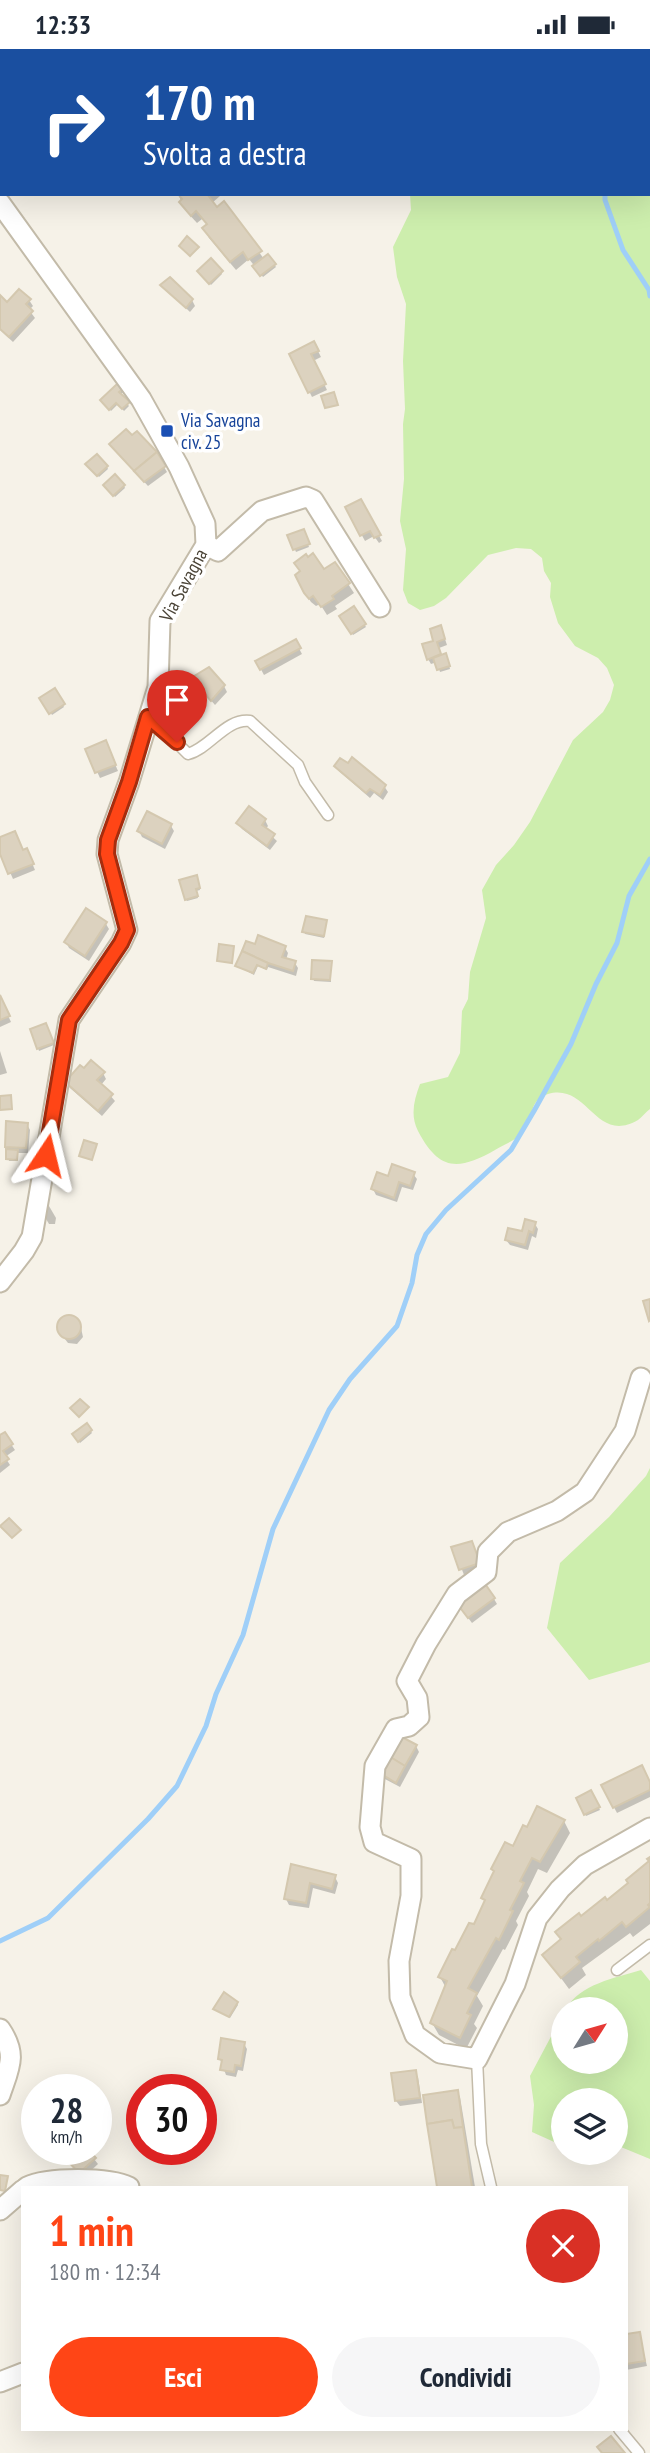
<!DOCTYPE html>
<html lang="it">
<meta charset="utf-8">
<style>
:root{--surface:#fff;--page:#f6f6f7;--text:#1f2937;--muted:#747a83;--accent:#ff4516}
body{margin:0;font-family:"PT Sans Narrow",sans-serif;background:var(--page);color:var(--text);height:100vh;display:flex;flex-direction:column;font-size:26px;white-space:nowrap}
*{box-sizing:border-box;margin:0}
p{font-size:23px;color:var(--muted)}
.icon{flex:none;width:38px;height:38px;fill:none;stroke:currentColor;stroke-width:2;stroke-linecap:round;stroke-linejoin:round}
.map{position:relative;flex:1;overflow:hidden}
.details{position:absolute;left:21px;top:2137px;width:607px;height:245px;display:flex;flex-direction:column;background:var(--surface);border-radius:0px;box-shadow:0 7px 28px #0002}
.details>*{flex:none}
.guide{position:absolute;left:0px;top:0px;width:651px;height:147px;box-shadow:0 7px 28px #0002;background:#1a4fa0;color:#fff;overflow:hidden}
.needle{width:46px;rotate:53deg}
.tools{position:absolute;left:551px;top:1948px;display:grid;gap:14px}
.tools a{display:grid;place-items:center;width:77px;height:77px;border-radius:50%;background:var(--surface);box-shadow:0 7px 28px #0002;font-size:35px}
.speed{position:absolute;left:21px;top:2025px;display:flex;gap:14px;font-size:35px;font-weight:700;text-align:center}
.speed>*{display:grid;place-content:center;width:91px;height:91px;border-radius:50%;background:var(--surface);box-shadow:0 7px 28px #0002;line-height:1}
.speed small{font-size:18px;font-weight:400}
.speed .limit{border:10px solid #d22;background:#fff;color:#111}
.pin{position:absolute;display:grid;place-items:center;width:60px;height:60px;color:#fff;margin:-72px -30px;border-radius:50% 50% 50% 0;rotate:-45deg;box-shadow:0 0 7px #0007}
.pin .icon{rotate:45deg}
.me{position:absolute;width:77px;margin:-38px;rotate:10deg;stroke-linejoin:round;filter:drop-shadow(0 0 5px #0008)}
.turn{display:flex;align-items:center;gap:24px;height:147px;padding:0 28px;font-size:32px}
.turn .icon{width:91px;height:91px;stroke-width:2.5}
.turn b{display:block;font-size:49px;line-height:60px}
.round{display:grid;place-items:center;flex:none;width:74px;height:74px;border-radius:37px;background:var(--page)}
.summary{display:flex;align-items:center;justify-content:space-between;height:119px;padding:0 28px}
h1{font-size:42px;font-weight:700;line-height:52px;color:var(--accent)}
.action{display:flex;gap:14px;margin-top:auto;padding:14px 28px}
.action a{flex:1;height:80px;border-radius:42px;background:var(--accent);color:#fff;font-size:28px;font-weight:700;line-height:80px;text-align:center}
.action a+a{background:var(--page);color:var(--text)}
.status{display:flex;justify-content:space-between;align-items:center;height:49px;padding:0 35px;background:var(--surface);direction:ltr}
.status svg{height:19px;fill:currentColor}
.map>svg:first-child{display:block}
.green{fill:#cdeead}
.shadow{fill:#0003}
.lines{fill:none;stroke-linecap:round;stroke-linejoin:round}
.stream{stroke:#9fcff8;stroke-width:5}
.building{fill:#dcd2bf;stroke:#d4c8af;stroke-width:2}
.service-casing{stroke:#c3bba9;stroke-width:13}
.minor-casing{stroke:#c3bba9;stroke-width:23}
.service{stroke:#fff;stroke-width:10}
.minor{stroke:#fff;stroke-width:19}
.route-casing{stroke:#a62d0e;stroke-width:18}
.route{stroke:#ff4516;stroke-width:12}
.transit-dot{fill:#1a4fb4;stroke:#fff;stroke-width:2.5}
.labels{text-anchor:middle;stroke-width:7;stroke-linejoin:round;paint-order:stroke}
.transit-label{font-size:19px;fill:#164399;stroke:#fff;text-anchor:start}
.street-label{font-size:19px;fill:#4a4336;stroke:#fff}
</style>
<div class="status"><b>12:33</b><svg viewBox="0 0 49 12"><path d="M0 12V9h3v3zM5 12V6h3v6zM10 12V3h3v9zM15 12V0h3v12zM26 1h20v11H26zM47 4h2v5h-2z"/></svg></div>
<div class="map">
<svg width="650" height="2404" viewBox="0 0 650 2404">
<rect width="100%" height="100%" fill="#f6f2e8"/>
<!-- green -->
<g class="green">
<path d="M 256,0 L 382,0 L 257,2 Z"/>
<path d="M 528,0 L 650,0 L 650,1060 C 646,1063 642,1068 638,1071 C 595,1096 588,1033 548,1045 C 529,1051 534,1066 526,1079 C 520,1090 505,1095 495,1101 C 458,1122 439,1122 418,1082 C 410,1066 414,1051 420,1035 L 448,1028 L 460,1004 L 462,962 L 468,950 L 470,923 L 486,869 L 482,841 L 496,816 L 514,796 L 530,773 L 573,691 L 603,663 L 610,651 L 614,636 L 607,619 L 598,609 L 575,597 L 558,574 L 550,548 L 551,534 L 544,522 L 542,509 L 531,500 L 516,499 L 488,506 L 446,549 L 434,557 L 420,561 L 408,554 L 403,541 L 406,500 L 400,472 L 404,430 L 403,375 L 405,360 L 403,312 L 406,255 L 397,228 L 393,198 L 411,161 L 410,145 L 649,145 L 649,2 L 526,2 Z"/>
<path d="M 650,1419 L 650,1613 L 589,1631 L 547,1579 L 560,1514 L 609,1468 L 646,1427 Z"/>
<path d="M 641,1921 L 650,1932 L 650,2110 L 616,2096 L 616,2051 L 564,2051 L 563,2097 L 532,2083 L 534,2056 L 530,2027 L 563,1965 L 564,2012 L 616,2012 L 616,1960 L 566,1960 C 580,1935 615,1929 641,1921 Z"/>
</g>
<!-- shadow -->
<g class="shadow">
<path d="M 178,145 L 219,145 L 220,147 L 212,154 L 217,161 L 224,155 L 264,210 L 268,207 L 276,218 L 263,228 L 249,210 L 236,221 L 209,189 L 204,180 L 208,177 L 202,170 L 197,174 L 186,162 Z"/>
<path d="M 221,223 L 222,225 L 211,236 L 201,225 Z"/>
<path d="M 163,237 L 192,251 L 195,257 L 190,263 Z"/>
<path d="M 0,249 L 7,256 L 29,251 L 33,257 L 29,261 L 35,269 L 13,293 L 0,281 Z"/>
<path d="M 314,294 L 321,308 L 313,312 L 327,341 L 312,348 L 291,306 Z"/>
<path d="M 122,340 L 123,343 L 120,346 L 129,357 L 124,362 L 118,355 L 111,362 L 104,354 Z"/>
<path d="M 115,401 L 164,418 L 167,423 L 148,437 Z"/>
<path d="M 89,418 L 107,418 L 108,420 L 99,428 Z"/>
<path d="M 124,437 L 125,439 L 115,448 L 107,438 Z"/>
<path d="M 360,452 L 382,492 L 379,494 L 374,487 L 365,492 L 347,459 Z"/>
<path d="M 303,482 L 309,498 L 296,503 L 289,487 Z"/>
<path d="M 335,515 L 354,544 L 335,557 L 337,560 L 327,566 L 320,555 L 316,557 L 311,553 L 303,541 L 301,523 L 324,523 Z"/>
<path d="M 354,560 L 366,578 L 353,586 L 342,568 Z"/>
<path d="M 441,578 L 447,596 L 439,599 L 442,607 L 447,608 L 450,620 L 440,623 L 437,613 L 431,615 L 428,610 Z"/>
<path d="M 295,592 L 302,605 L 264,626 L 257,613 Z"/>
<path d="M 193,630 L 224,637 L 227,643 L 215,656 Z"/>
<path d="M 54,642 L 64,658 L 52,666 L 42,649 Z"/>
<path d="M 108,699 L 118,722 L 100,729 L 87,701 Z"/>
<path d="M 336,717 L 384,737 L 388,743 L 383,751 L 374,744 L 370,749 L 340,723 Z"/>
<path d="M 265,771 L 268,777 L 265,781 L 277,792 L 270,801 L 242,780 L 238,775 Z"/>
<path d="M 171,777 L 174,782 L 165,800 L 142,788 L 139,782 Z"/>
<path d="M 0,790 L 29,807 L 35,821 L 13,830 L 0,800 Z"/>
<path d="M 197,830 L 200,841 L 196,842 L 198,849 L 187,852 L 186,850 Z"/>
<path d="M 326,873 L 324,889 L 305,885 L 304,882 Z"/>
<path d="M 106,875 L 109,880 L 89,912 L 69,899 L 66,893 Z"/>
<path d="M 285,899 L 288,904 L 286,911 L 295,914 L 298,919 L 296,927 L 268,918 L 267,921 L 258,917 L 254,926 L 237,917 Z"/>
<path d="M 331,914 L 331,933 L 314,932 L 313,929 Z"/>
<path d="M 0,949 L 11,973 L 0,978 Z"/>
<path d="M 45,976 L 54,996 L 39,1002 L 38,999 Z"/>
<path d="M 0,1002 L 7,1024 L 0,1026 Z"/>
<path d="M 103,1024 L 106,1030 L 101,1036 L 115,1052 L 102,1067 L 70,1039 L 67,1034 Z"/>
<path d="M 27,1075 L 30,1081 L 28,1104 L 18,1104 L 17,1112 L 9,1112 L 6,1097 Z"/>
<path d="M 413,1125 L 417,1130 L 413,1141 L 402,1138 L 397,1153 L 376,1146 L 373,1140 L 389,1129 Z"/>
<path d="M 43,1157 L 49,1157 L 56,1169 L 55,1175 L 49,1175 L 42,1163 Z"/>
<path d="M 535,1175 L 538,1180 L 536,1189 L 532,1187 L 528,1201 L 510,1196 L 506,1191 L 523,1185 Z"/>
<path d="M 66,1268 L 78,1272 L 81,1279 L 83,1288 L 77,1295 L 68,1294 L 61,1285 L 59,1275 Z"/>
<path d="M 86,1376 L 92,1384 L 80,1394 L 74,1386 Z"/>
<path d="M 4,1385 L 15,1401 L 5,1408 L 10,1416 L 0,1424 L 0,1388 Z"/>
<path d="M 471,1494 L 481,1520 L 464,1526 L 454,1499 Z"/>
<path d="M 494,1550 L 497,1555 L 472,1574 L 460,1558 Z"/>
<path d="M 416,1697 L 419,1703 L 400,1738 L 383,1729 L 380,1723 Z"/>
<path d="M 650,1735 L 650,1748 L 617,1764 L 603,1737 Z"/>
<path d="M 591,1744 L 600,1761 L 586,1767 L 578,1750 Z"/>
<path d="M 564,1772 L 570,1784 L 547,1824 L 538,1820 L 527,1843 L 529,1847 L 516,1872 L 518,1876 L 505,1901 L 503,1900 L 477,1947 L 483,1957 L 474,1975 L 477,1979 L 466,2000 L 439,1986 L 432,1974 L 446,1939 L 440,1928 L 474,1878 L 486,1854 L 483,1849 L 528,1780 Z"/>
<path d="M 650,1813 L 650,1875 L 633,1888 L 630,1884 L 582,1919 L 586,1926 L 569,1940 L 544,1906 L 562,1892 L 581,1870 L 630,1835 Z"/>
<path d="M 292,1817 L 335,1828 L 338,1834 L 335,1845 L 313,1839 L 309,1859 L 289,1856 L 286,1850 Z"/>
<path d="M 237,1954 L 238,1956 L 230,1969 L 215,1960 Z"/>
<path d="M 244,1995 L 247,2000 L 243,2022 L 238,2021 L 236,2028 L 226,2026 L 220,2010 Z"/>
<path d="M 415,2023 L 418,2028 L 422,2054 L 400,2057 L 396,2052 Z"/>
<path d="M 457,2042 L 460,2048 L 475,2138 L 439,2138 L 425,2047 Z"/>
<path d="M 78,2100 L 86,2100 L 98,2115 L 83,2129 L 68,2110 Z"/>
<path d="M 639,2285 L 647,2317 L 626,2321 L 626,2287 Z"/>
</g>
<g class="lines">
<!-- stream -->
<g class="stream">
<path d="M 647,2 L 648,0"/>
<path d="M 605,145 L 605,151 L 623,201 L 649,241 L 650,247"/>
<path d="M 0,1892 L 48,1869 L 148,1770 L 177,1737 L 206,1677 L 216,1645 L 243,1586 L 273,1480 L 329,1361 L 350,1330 L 397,1277 L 412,1234 L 417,1206 L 426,1185 L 446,1161 L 511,1101 L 534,1062 L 571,995 L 596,935 L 617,894 L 629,847 L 650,810"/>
</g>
</g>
<!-- building -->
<g class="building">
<path d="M 178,145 L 207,145 L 217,158 L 224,152 L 262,202 L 248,211 L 243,203 L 230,213 L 202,179 L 207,175 L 196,162 L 191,167 L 179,153 L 182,150 Z"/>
<path d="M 187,187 L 199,198 L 190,207 L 179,197 Z"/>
<path d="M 268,205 L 276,215 L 260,227 L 252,217 Z"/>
<path d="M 211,209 L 223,222 L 209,235 L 197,222 Z"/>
<path d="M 170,228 L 193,250 L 186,259 L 160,236 Z"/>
<path d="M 19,240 L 31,250 L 26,255 L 33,262 L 9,288 L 0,280 L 0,246 L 7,253 Z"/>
<path d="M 314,292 L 319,302 L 311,305 L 326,335 L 308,344 L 289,305 Z"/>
<path d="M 118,334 L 124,339 L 119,343 L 130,353 L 122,360 L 116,354 L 109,361 L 100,351 Z"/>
<path d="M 334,343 L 338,356 L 325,359 L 321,347 Z"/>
<path d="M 126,380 L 132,386 L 137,382 L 157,403 L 134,422 L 109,395 Z"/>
<path d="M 157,403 L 166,417 L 144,433 L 134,422 Z"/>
<path d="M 97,405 L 108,417 L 97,427 L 85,415 Z"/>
<path d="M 115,425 L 125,436 L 113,447 L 103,436 Z"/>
<path d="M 361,450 L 381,486 L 374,489 L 370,482 L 360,487 L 345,458 Z"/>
<path d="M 304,480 L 310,495 L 293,501 L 287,486 Z"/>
<path d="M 313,504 L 324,520 L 335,513 L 350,534 L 332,547 L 334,550 L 321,558 L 313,547 L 309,550 L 304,544 L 295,526 L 300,522 L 294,514 L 306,505 L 308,508 Z"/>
<path d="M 354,557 L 366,575 L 351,585 L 339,567 Z"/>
<path d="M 441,576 L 445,590 L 437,593 L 441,605 L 427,611 L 422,595 L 433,592 L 430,580 Z"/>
<path d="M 296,590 L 301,599 L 260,621 L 255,612 Z"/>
<path d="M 446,604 L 450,617 L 437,621 L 433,609 Z"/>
<path d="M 209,618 L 225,636 L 211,652 L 191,629 Z"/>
<path d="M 55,639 L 65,655 L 49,665 L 39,649 Z"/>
<path d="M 106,691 L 116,716 L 95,724 L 85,700 Z"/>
<path d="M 352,708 L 386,736 L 380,746 L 370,740 L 366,744 L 334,717 L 340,709 L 348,714 Z"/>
<path d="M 249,757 L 266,770 L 262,776 L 275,785 L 267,797 L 236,774 Z"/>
<path d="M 147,762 L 172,775 L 162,795 L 137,782 Z"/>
<path d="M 15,782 L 23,801 L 27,799 L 34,815 L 8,825 L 0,805 L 0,788 Z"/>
<path d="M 197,826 L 200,839 L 196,840 L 198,847 L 185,851 L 179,831 Z"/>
<path d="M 86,859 L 107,873 L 85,907 L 64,893 Z"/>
<path d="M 306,867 L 327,871 L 324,887 L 302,883 Z"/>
<path d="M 258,886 L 286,897 L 282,908 L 296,912 L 293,922 L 268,914 L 242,902 L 246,892 L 255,895 Z"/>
<path d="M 219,895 L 234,897 L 232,914 L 217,912 Z"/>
<path d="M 242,902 L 268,914 L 266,920 L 257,916 L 253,924 L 235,917 Z"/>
<path d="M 312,911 L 332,912 L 330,931 L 311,930 Z"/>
<path d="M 0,946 L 10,967 L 0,971 Z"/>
<path d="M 46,974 L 54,994 L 37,1000 L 30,980 Z"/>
<path d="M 91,1011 L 105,1023 L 97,1031 L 113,1045 L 98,1062 L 65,1033 L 80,1016 L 84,1019 Z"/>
<path d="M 11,1046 L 12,1060 L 0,1061 L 0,1047 Z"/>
<path d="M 6,1072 L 28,1074 L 26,1099 L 5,1098 Z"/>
<path d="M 84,1091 L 97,1095 L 92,1111 L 79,1107 Z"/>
<path d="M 6,1100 L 18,1101 L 17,1111 L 6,1110 Z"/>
<path d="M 392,1115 L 415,1123 L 410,1137 L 399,1133 L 394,1149 L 371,1140 L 377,1123 L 388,1127 Z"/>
<path d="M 525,1170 L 536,1173 L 533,1184 L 529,1182 L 525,1196 L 505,1191 L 508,1179 L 522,1182 Z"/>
<path d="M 650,1250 L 650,1271 L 649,1272 L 643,1252 Z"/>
<circle cx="69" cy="1278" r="12"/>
<path d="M 80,1350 L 89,1358 L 79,1368 L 70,1359 Z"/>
<path d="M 87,1374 L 92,1381 L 78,1393 L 72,1385 Z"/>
<path d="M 5,1383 L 13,1395 L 3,1402 L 9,1410 L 0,1416 L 0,1386 Z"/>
<path d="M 9,1469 L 21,1481 L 12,1489 L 0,1477 Z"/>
<path d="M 472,1492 L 480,1514 L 459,1521 L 451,1498 Z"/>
<path d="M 481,1529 L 495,1549 L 468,1569 L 455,1552 Z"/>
<path d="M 398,1686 L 417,1696 L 405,1717 L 387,1706 Z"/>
<path d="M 387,1706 L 405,1717 L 396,1734 L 378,1723 Z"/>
<path d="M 642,1716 L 650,1733 L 650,1741 L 613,1759 L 601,1736 Z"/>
<path d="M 591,1741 L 600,1758 L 584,1766 L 576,1749 Z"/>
<path d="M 537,1757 L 565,1771 L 540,1813 L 532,1809 L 520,1832 L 524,1834 L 510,1861 L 513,1862 L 499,1891 L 496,1889 L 468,1939 L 477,1944 L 467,1964 L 471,1966 L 460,1989 L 430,1974 L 447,1932 L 438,1928 L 452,1900 L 455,1901 L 469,1874 L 474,1875 L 485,1851 L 481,1849 L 494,1822 L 491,1820 L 505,1793 L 513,1797 L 523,1776 L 527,1778 Z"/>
<path d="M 650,1808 L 650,1854 L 648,1856 L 650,1858 L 626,1878 L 622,1873 L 599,1892 L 598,1890 L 576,1908 L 580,1913 L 561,1929 L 542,1906 L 561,1890 L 555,1883 L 579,1864 L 581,1867 L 605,1848 L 607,1851 L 628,1834 L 626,1831 L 649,1812 L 647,1810 Z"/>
<path d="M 291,1815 L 336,1826 L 332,1840 L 310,1834 L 306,1854 L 284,1850 Z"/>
<path d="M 224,1943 L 238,1953 L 229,1968 L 213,1960 Z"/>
<path d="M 221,1989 L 245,1993 L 241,2017 L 235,2016 L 234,2023 L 220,2021 L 222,2011 L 218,2010 Z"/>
<path d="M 416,2021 L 420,2049 L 395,2052 L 391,2024 Z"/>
<path d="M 458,2041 L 463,2078 L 454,2079 L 452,2071 L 427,2075 L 423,2046 Z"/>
<path d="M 452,2071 L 454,2079 L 463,2078 L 472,2138 L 437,2138 L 427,2075 Z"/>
<path d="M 76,2100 L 88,2100 L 96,2109 L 79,2124 L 65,2109 Z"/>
<path d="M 0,2126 L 8,2127 L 5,2142 L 0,2141 Z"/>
<path d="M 640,2283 L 645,2312 L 626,2315 L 626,2285 Z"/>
<path d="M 611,2387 L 625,2404 L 602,2404 L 597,2398 Z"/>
</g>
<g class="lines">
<defs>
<g id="service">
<path d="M 148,668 L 165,682 L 188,705 C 210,699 226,669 250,672 L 298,716 L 305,733 L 328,766"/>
<path d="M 617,1921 L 650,1896"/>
<path d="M 477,2010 L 481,2095 L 491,2138"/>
<path d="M 619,2380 L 639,2404"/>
</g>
<g id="minor">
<path d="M 0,154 L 141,350 L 179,418 L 205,475 L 206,496 L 160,572 L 158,638 L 129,733 L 108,791 L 107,805 L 127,881 L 121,894 L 69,971 L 32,1188 L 24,1202 L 0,1233"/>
<path d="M 206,496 L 218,502 L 262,462 L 306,448 L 313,451 L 380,558"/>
<path d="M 641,1329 L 625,1382 L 585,1443 L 557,1462 L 508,1483 L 488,1503 L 486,1523 L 457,1545 L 426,1595 L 407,1632 L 417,1649 L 419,1668 L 409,1677 L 396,1680 L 375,1717 L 370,1778 L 374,1793 L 411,1810 L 411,1847 L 399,1912 L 400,1948 L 415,1986 L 440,2004 L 477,2010 L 515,1935 L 537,1869 L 560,1840 L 585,1816 L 650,1779"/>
<path d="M 0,1980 C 18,2006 9,2019 0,2046"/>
<path d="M 27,2138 C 47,2128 109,2128 129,2138"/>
<path d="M 0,2161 L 23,2141"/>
<path d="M 0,2333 L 23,2324"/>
</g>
</defs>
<!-- service casing -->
<use href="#service" class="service-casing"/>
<!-- minor casing -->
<use href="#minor" class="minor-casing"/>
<!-- service -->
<use href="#service" class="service"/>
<!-- minor -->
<use href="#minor" class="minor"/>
</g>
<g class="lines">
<defs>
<path id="route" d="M 46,1106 L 69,971 L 121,894 L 127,881 L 107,805 L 108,791 L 129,733 L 148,668 L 177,693"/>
</defs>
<!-- route casing -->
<use href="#route" class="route-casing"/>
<!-- route -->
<use href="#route" class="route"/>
</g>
<!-- markers -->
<rect class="transit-dot" x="160" y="375" width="14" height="14" rx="3.5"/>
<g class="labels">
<!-- transit labels -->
<g class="transit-label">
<text x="181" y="378">Via Savagna<tspan x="181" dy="22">civ. 25</tspan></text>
</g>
<!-- street labels -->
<g class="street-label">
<text transform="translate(183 536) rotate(-62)" y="7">Via Savagna</text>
</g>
</g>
</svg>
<div class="tools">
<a><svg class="needle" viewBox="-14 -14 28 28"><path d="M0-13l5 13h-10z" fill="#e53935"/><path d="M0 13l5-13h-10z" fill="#747a83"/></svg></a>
<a><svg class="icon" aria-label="layers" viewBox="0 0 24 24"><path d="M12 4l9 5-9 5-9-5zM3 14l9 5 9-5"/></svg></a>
</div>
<div class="speed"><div>28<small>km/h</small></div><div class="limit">30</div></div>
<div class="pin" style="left:177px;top:693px;background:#d93025"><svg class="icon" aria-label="arrive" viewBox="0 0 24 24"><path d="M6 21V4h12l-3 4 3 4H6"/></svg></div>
<svg class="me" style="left:46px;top:1106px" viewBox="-20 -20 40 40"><path d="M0-17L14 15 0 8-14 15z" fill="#ff4516" stroke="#fff" stroke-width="4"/></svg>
<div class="guide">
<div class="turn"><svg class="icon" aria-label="right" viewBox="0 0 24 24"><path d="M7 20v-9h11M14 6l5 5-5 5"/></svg><div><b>170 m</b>Svolta a destra</div></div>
</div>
<section class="details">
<div class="summary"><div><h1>1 min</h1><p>180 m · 12:34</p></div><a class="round" style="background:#d93025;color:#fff"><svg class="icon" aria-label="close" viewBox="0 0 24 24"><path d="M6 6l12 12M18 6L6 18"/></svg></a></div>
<div class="action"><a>Esci</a><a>Condividi</a></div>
</section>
</div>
